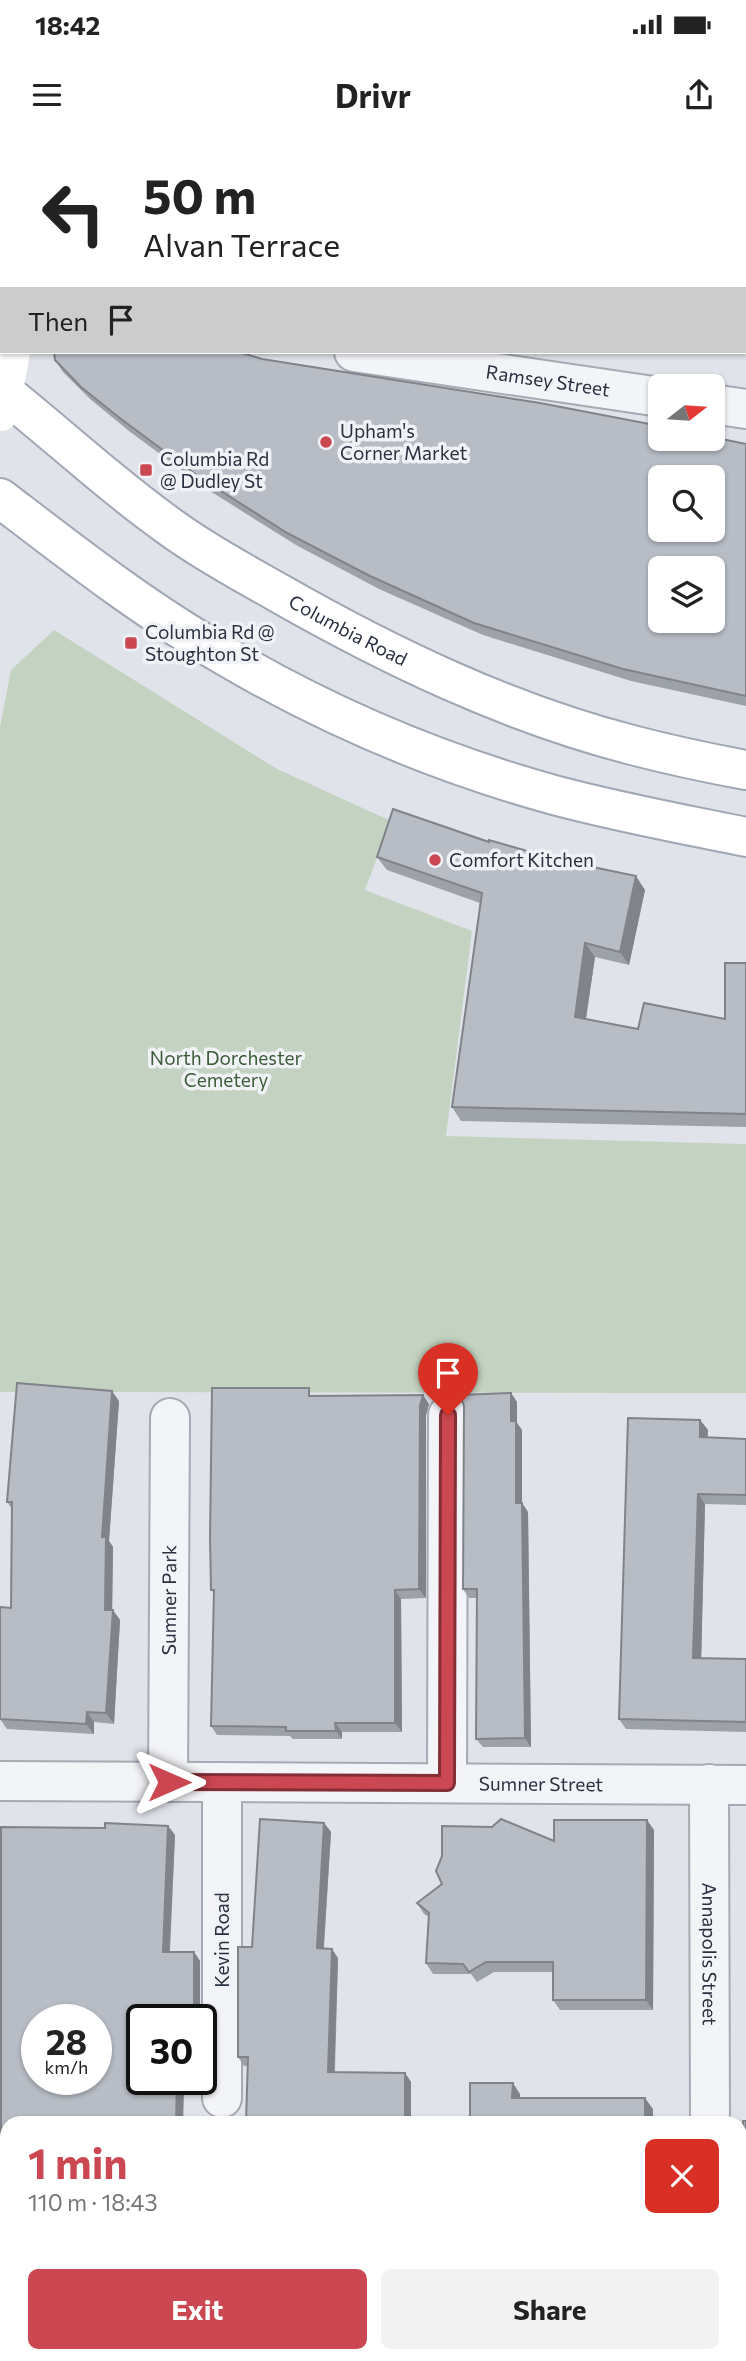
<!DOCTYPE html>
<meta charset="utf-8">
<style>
:root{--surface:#fff;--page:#f2f2f2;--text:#222;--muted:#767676;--accent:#cb4752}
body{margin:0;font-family:Commissioner,sans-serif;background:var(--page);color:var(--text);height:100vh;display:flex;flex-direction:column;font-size:26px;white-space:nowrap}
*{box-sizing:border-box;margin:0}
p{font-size:23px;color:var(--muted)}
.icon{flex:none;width:38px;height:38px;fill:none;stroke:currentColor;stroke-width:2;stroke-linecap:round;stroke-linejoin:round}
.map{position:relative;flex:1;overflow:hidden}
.drawer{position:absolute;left:0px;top:1976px;width:747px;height:247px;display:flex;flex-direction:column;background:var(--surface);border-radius:21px 21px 0 0;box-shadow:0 2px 5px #0004}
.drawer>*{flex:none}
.hud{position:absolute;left:0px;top:0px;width:747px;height:214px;box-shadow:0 2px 5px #0004;background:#fff;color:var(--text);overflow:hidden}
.needle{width:46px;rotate:73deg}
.fabs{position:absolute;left:648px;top:234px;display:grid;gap:14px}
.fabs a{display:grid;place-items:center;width:77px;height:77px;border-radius:10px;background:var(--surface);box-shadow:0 2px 5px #0004;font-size:35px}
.speed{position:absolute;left:21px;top:1864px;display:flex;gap:14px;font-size:35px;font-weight:700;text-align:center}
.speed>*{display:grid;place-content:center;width:91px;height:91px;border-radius:50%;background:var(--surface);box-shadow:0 2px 5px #0004;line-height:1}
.speed small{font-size:18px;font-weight:400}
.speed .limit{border:4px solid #111;border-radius:10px;background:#fff;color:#111}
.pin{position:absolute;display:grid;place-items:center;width:60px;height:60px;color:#fff;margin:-72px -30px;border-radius:50% 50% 50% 0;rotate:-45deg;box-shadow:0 0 7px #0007}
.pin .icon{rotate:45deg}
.me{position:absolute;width:77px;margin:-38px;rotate:90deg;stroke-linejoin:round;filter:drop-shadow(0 0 5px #0008)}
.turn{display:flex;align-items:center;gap:24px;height:147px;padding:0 28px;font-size:32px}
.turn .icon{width:91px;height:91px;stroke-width:2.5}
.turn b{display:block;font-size:49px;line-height:60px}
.then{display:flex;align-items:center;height:66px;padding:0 28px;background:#0003;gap:14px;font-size:26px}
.round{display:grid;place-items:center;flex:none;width:74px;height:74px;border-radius:10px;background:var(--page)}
.head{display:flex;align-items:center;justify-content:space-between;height:119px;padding:0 28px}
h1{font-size:42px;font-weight:700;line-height:52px;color:var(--accent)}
.button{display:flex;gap:14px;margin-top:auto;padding:14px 28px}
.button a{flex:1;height:80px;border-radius:10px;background:var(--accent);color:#fff;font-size:28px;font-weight:700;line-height:80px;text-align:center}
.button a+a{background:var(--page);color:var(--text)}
.status{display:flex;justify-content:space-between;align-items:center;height:49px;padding:0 35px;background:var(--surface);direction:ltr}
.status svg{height:19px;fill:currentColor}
header{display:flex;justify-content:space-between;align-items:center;height:91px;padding:0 28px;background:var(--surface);font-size:32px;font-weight:700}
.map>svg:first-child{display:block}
.green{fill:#c4d3c1}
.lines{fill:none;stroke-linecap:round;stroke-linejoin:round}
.street-casing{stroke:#a5aab3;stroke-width:42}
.primary-casing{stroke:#a0a6b4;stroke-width:42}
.street{stroke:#f3f4f7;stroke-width:38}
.secondary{stroke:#fff;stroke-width:38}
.primary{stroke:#fff;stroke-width:38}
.wall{fill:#9da2a9;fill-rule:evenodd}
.shaded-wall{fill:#80848a}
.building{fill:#b7bcc5;stroke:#80848a;stroke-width:2;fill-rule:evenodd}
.route-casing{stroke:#842e35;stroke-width:18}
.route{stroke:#cb4752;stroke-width:12}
.poi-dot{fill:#cb4752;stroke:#f0f2f6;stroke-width:2.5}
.labels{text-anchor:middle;stroke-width:7;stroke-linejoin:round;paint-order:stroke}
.street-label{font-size:19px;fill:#293040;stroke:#f0f2f6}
.poi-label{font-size:19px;fill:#293040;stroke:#f0f2f6;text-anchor:start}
.park-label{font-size:19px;fill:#3b5b37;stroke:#f0f2f6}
</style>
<div class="status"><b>18:42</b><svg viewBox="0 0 49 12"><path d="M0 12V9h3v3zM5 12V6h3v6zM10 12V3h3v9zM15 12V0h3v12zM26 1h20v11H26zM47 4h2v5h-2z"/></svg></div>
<header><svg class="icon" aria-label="menu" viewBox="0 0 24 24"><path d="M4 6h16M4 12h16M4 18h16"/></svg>Drivr<svg class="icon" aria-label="share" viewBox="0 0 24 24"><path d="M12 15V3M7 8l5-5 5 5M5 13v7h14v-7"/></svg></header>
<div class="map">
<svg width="746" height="2221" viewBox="0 0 746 2221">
<rect width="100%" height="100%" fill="#e0e3e9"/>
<!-- green -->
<path class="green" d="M 54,490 L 277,629 L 391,681 L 365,750 L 472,791 L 446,996 L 746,1004 L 746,1253 L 0,1252 L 0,587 L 11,530 Z"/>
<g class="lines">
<defs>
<g id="street">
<path d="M 527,2 L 528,0"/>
<path id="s1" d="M 354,212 L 660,257"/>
<path d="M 712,264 L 746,269"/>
<path id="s2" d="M 0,1641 L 746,1645"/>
<path id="s3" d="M 168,1642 L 170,1278"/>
<path d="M 447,1643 L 448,1275"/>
<path id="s4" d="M 709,1644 L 710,1983"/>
<path d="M 222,1958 L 222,1642"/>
<path d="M 710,2216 L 710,2221"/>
</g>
<g id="primary">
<path id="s5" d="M 0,249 C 58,295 112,346 173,389 C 206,413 242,432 277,452 C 389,516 508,573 632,605 C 670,615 708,623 746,630"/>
<path d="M 0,358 C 72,413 143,469 222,514 C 325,575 438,623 554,655 C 617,672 682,684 746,697"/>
</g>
</defs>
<!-- street casing -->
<use href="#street" class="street-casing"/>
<!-- primary casing -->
<use href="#primary" class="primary-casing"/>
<!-- street -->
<use href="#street" class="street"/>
<!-- secondary -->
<g class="secondary">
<path d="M 64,2 L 65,0"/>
<path d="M 0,272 L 11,212"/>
</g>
<!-- primary -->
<use href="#primary" class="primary"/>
</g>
<!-- wall -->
<g class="wall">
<path d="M 262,219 L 746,304 L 746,566 L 631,541 L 483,495 L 379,449 L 296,405 L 210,351 L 129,291 L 90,259 L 63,232 L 55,220 Z"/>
<path d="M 489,702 L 645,750 L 629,825 L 595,817 L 586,879 L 638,889 L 725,879 L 746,823 L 746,987 L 461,981 L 452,967 L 480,763 L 387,730 L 377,717 Z"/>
<path d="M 511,1253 L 517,1262 L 517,1283 L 522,1290 L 522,1363 L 528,1372 L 531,1607 L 483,1607 L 476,1599 L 477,1458 L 469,1458 L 463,1449 L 464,1266 Z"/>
<path d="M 314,1256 L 429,1264 L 426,1275 L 426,1458 L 401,1459 L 402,1592 L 342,1592 L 342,1599 L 293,1599 L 290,1596 L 217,1595 L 211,1586 L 214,1453 L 211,1450 Z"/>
<path d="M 119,1261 L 109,1401 L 113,1407 L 112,1470 L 120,1480 L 114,1584 L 94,1582 L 94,1594 L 7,1589 L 0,1579 L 11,1468 L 12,1369 L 7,1362 Z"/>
<path d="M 700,1280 L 708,1290 L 707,1297 L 746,1299 L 746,1365 L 705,1364 L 701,1518 L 746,1519 L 746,1592 L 626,1589 L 619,1579 Z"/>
<path d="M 105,1683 L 168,1686 L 175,1695 L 170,1812 L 194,1812 L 200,1821 L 200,1880 L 142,1880 L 142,1939 L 184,1939 L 183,1983 L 7,1983 L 7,2092 L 0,2092 L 0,2006 L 1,2006 L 1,1687 L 105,1688 ZM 37,1880 L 96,1880 L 96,1939 L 37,1939 Z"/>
<path d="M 324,1683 L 331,1692 L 324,1808 L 338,1818 L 335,1932 L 405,1933 L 411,1942 L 411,1983 L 237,1983 L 246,1982 L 248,1926 L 244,1926 L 238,1917 L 252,1807 Z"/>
<path d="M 654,1690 L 653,1870 L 560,1870 L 553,1860 L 553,1832 L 494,1832 L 477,1842 L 471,1834 L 433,1834 L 426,1823 L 429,1777 L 424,1774 L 417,1763 L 554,1701 Z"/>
<path d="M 517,2216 L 517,2221 L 468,2221 L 467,2219 Z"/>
</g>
<!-- shaded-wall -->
<g class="shaded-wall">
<path d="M 1,0 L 15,0 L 15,2 L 2,2 L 2,44 L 0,49 L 0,5 Z"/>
<path d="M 346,0 L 360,0 L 359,2 L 346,2 Z"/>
<path d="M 636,736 L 645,750 L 629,825 L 620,812 Z"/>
<path d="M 585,803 L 595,817 L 584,891 L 575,877 Z"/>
<path d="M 112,1251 L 119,1261 L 109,1401 L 113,1407 L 112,1480 L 105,1470 L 102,1397 Z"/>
<path d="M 511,1253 L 517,1262 L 517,1283 L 522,1290 L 522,1372 L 516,1363 L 511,1281 Z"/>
<path d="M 423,1255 L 429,1264 L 426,1275 L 426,1458 L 419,1449 L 420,1266 Z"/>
<path d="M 700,1280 L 708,1290 L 707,1307 L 700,1297 Z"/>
<path d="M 698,1354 L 705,1364 L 701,1528 L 693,1518 Z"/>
<path d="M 522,1363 L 528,1372 L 531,1607 L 525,1598 Z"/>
<path d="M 395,1450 L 401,1459 L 402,1592 L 395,1583 Z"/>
<path d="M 113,1470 L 120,1480 L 114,1584 L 106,1573 Z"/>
<path d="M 87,1572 L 94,1582 L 94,1594 L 86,1584 Z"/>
<path d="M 335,1583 L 342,1592 L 342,1599 L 336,1591 Z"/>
<path d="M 647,1680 L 654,1690 L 653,1870 L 646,1860 Z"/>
<path d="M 324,1683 L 331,1692 L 323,1817 L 317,1808 Z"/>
<path d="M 168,1686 L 175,1695 L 169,1821 L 163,1812 Z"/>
<path d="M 332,1809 L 338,1818 L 334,1941 L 328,1932 Z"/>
<path d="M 194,1812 L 200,1821 L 200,1880 L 194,1880 Z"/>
<path d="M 405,1933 L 411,1942 L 411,1983 L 405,1983 Z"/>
<path d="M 177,1939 L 184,1939 L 183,1983 L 176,1983 Z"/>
<path d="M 513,1943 L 520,1954 L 520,1969 L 512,1958 Z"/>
<path d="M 645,1958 L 653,1969 L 653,1983 L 645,1983 Z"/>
<rect x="404" y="2216" width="6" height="5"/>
<path d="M 509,2216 L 517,2216 L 517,2221 L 511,2221 L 509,2219 Z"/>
</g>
<!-- building -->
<g class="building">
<rect x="109" y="0" width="237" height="2"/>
<path d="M 54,212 L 239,212 L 262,219 L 540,263 L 660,286 L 660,299 L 712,299 L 712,297 L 746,304 L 746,556 L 623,529 L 474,483 L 370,436 L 287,393 L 202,339 L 121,279 L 81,247 L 55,220 ZM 660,338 L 712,338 L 712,390 L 660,390 ZM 660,429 L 712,429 L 712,481 L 660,481 Z"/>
<path d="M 393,669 L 489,702 L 489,700 L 559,720 L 636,736 L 620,812 L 585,803 L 575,877 L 638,889 L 644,863 L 725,879 L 725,823 L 746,823 L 746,974 L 452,967 L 482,753 L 377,717 Z"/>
<path d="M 17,1243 L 112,1251 L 102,1397 L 106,1397 L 105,1470 L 113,1470 L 106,1573 L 87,1572 L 86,1584 L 0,1579 L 0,1467 L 11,1468 L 12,1362 L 7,1362 Z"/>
<path d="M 212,1248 L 309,1248 L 309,1256 L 423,1255 L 420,1266 L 419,1449 L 395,1450 L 395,1583 L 335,1583 L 336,1591 L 286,1591 L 286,1587 L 211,1586 L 214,1450 L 211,1450 L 210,1398 Z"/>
<path d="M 511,1253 L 511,1281 L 516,1281 L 516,1363 L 522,1363 L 525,1598 L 476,1599 L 477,1449 L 463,1449 L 464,1266 L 460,1255 Z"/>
<path d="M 628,1278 L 700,1280 L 700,1297 L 746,1299 L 746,1355 L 698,1354 L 693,1518 L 746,1519 L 746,1582 L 619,1579 Z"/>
<path d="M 260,1679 L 324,1683 L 317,1808 L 332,1809 L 328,1932 L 405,1933 L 405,1983 L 237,1983 L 246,1982 L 248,1917 L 238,1917 L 238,1807 L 252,1807 Z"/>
<path d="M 501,1679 L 554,1701 L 554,1680 L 647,1680 L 646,1860 L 553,1860 L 553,1822 L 486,1822 L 469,1832 L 463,1824 L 426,1823 L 429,1773 L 417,1763 L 442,1744 L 436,1731 L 442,1716 L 442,1686 L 492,1687 Z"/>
<path d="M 105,1683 L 168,1686 L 163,1812 L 194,1812 L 194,1880 L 142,1880 L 142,1939 L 177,1939 L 176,1983 L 7,1983 L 7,2083 L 0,2083 L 0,2006 L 1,2006 L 1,1687 L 105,1688 ZM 37,1880 L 96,1880 L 96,1939 L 37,1939 Z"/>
<path d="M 470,1943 L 513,1943 L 512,1958 L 645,1958 L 645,1983 L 470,1983 Z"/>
<path d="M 743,1981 L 746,1981 L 746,2036 Z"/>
<path d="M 0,2154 L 7,2154 L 7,2216 L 404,2216 L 404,2221 L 0,2221 Z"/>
<rect x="467" y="2216" width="42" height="3"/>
</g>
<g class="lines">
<defs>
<path id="route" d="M 169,1642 L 447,1643 L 448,1275"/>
</defs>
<!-- route casing -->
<use href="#route" class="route-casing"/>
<!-- route -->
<use href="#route" class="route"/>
</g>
<!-- markers -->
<g class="poi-dot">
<circle cx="326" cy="302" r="7"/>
<rect x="139" y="323" width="14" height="14" rx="3.5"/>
<rect x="124" y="496" width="14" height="14" rx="3.5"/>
<circle cx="435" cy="720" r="7"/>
</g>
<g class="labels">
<!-- street labels -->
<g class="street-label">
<text dy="7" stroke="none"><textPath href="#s1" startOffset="196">Ramsey Street</textPath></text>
<text dy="7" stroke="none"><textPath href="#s5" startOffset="425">Columbia Road</textPath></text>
<text dy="7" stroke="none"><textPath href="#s3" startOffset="182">Sumner Park</textPath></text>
<text dy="7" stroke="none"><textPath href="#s2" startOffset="541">Sumner Street</textPath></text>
<text transform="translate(222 1800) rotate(-90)" y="7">Kevin Road</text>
<text dy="7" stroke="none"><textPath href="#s4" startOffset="170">Annapolis Street</textPath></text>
</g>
<!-- poi labels -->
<g class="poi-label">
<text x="340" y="298">Upham's<tspan x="340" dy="22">Corner Market</tspan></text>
<text x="160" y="326">Columbia Rd<tspan x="160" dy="22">@ Dudley St</tspan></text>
<text x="145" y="499">Columbia Rd @<tspan x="145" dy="22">Stoughton St</tspan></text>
<text x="449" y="727">Comfort Kitchen</text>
</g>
<!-- park labels -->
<g class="park-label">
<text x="226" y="925">North Dorchester<tspan x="226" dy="22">Cemetery</tspan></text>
</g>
</g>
</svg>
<div class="fabs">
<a><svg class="needle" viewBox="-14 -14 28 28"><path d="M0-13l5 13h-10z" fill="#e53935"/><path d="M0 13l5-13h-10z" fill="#767676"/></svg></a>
<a><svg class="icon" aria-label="search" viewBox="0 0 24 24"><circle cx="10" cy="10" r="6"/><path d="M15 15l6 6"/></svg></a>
<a><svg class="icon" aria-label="layers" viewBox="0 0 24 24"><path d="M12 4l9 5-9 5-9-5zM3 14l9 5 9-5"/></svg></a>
</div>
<div class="speed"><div>28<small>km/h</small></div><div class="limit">30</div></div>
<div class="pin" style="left:448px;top:1275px;background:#d93025"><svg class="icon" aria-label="arrive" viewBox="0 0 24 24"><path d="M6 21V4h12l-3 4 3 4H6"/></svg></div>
<svg class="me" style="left:169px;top:1642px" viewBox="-20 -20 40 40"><path d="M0-17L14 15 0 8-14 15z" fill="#cb4752" stroke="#fff" stroke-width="4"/></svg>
<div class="hud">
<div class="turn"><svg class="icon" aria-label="left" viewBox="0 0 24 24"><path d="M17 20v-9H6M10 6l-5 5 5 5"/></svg><div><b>50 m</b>Alvan Terrace</div></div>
<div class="then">Then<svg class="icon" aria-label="arrive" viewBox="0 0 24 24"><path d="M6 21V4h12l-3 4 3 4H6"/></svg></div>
</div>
<section class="drawer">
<div class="head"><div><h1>1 min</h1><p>110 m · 18:43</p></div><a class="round" style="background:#d93025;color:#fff"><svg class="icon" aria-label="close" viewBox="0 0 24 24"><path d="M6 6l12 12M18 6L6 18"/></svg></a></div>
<div class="button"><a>Exit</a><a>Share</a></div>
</section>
</div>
